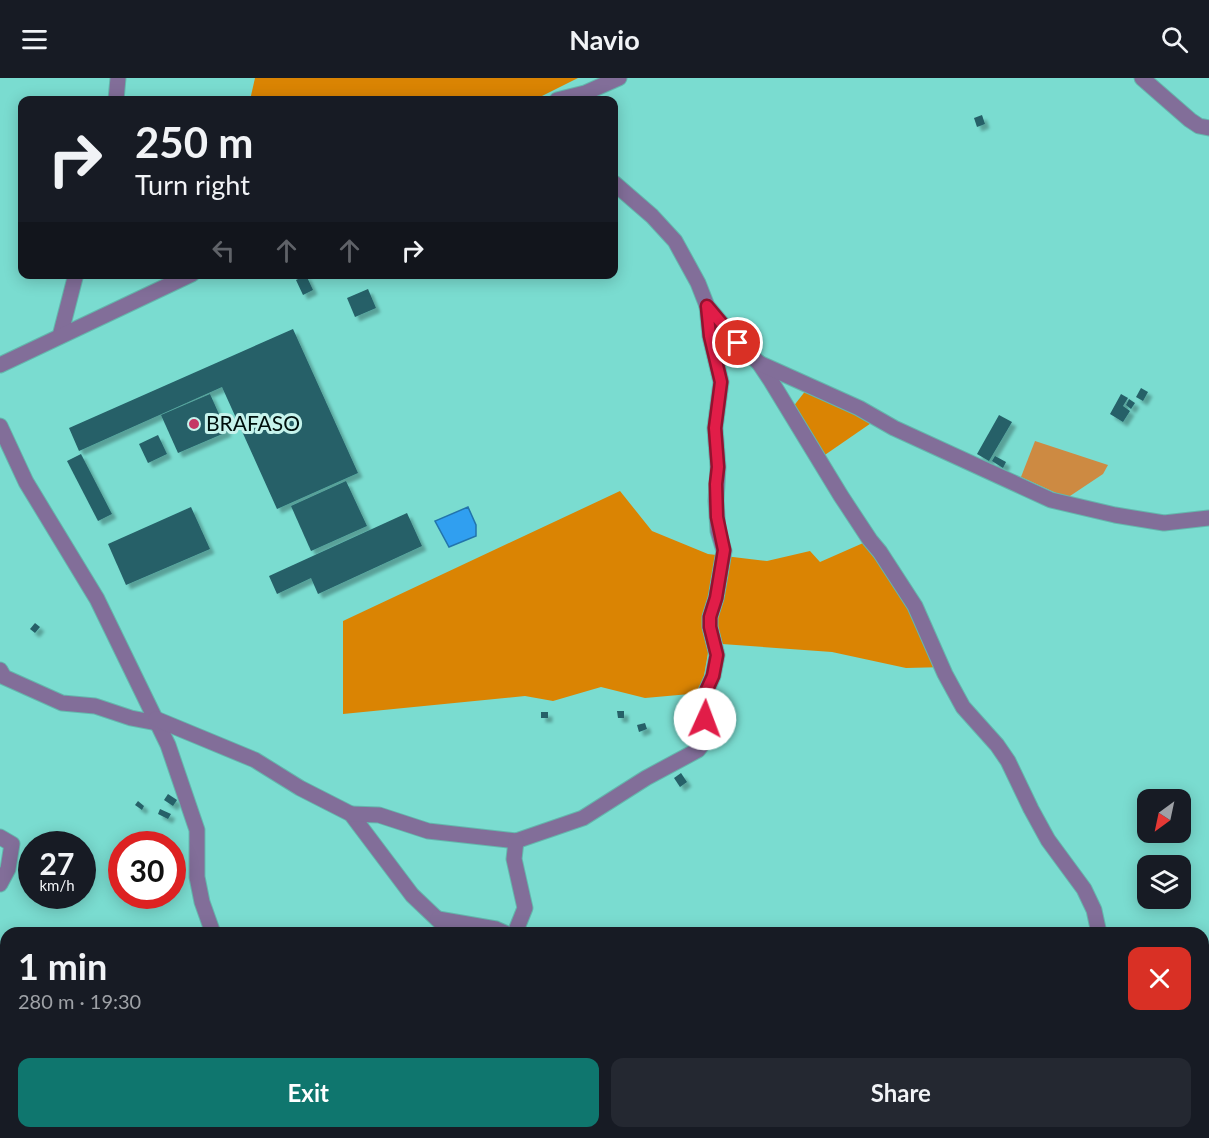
<!DOCTYPE html>
<meta charset="utf-8">
<style>
:root{--surface:#171b24;--page:#242831;--text:#f1f3f6;--muted:#9ea1a6;--accent:#0f766e}
body{margin:0;font-family:Lato,sans-serif;background:var(--page);color:var(--text);height:100vh;display:flex;flex-direction:column;font-size:22px;white-space:nowrap}
*{box-sizing:border-box;margin:0}
p{font-size:20px;color:var(--muted)}
.icon{flex:none;width:33px;height:33px;fill:none;stroke:currentColor;stroke-width:2;stroke-linecap:round;stroke-linejoin:round}
.map{position:relative;flex:1;overflow:hidden}
.drawer{position:absolute;left:0px;top:849px;width:1209px;height:212px;display:flex;flex-direction:column;background:var(--surface);border-radius:18px 18px 0 0;box-shadow:0 3px 15px #0003}
.drawer>*{flex:none}
.guide{position:absolute;left:18px;top:18px;width:600px;height:183px;border-radius:12px;box-shadow:0 3px 15px #0003;background:#171b24;color:var(--text);overflow:hidden}
.needle{width:39px;rotate:213deg}
.buttons{position:absolute;left:1137px;top:711px;display:grid;gap:12px}
.buttons a{display:grid;place-items:center;width:54px;height:54px;border-radius:12px;background:var(--surface);box-shadow:0 3px 15px #0003;font-size:30px}
.speed{position:absolute;left:18px;top:753px;display:flex;gap:12px;font-size:30px;font-weight:700;text-align:center}
.speed>*{display:grid;place-content:center;width:78px;height:78px;border-radius:50%;background:var(--surface);box-shadow:0 3px 15px #0003;line-height:1}
.speed small{font-size:15px;font-weight:400}
.speed .limit{border:9px solid #d22;background:#fff;color:#111}
.pin{position:absolute;display:grid;place-items:center;width:51px;height:51px;color:#fff;margin:-26px;border:3px solid #fff;border-radius:50%;box-shadow:0 2px 6px #0007}
.me{position:absolute;width:66px;margin:-33px;rotate:2deg;stroke-linejoin:round;filter:drop-shadow(0 0 4px #0008)}
.turn{display:flex;align-items:center;gap:21px;height:126px;padding:0 18px;font-size:27px}
.turn .icon{width:78px;height:78px;stroke-width:2.5}
.turn b{display:block;font-size:42px;line-height:51px}
.lanes{display:flex;align-items:center;height:57px;padding:0 18px;background:#0003;justify-content:center;gap:30px;direction:ltr}
.lanes .off{opacity:.35}
.round{display:grid;place-items:center;flex:none;width:63px;height:63px;border-radius:12px;background:var(--page)}
.summary{display:flex;align-items:center;justify-content:space-between;height:102px;padding:0 18px}
h1{font-size:36px;font-weight:700;line-height:45px}
.primary-button{display:flex;gap:12px;margin-top:auto;padding:12px 18px}
.primary-button a{flex:1;height:69px;border-radius:12px;background:var(--accent);color:#fff;font-size:24px;font-weight:700;line-height:69px;text-align:center}
.primary-button a+a{background:var(--page);color:var(--text)}
header{display:flex;justify-content:space-between;align-items:center;height:78px;padding:0 18px;background:var(--surface);font-size:27px;font-weight:700}
.map>svg:first-child{display:block}
.green{fill:#cd8a42}
.forest{fill:#da8403}
.water{fill:#309ff0;stroke:#2274ac;stroke-width:1.5}
.building{fill:#256067;filter:url(#shadow)}
.lines{fill:none;stroke-linecap:round;stroke-linejoin:round}
.minor-casing{stroke:#64b7ad;stroke-width:17}
.minor{stroke:#826e99;stroke-width:15}
.route-casing{stroke:#92132f;stroke-width:15}
.route{stroke:#e11d48;stroke-width:10}
.poi-dot{fill:#c53765;stroke:#c6f3ec;stroke-width:2}
.labels{text-anchor:middle;stroke-width:6;stroke-linejoin:round;paint-order:stroke}
.poi-label{font-size:21px;fill:#000f0d;stroke:#c6f3ec;text-anchor:start}
</style>
<header><svg class="icon" aria-label="menu" viewBox="0 0 24 24"><path d="M4 6h16M4 12h16M4 18h16"/></svg>Navio<svg class="icon" aria-label="search" viewBox="0 0 24 24"><circle cx="10" cy="10" r="6"/><path d="M15 15l6 6"/></svg></header>
<div class="map">
<svg width="1209" height="1060" viewBox="0 0 1209 1060">
<defs>
<filter id="shadow"><feDropShadow dx="4.5" dy="4.5" stdDeviation="1.5" flood-color="#0004"/></filter>
</defs>
<rect width="100%" height="100%" fill="#7adcd0"/>
<!-- green -->
<path class="green" d="M 1035,363 L 1108,387 L 1103,396 L 1067,420 L 1021,399 Z"/>
<!-- forest -->
<g class="forest">
<path d="M 255,0 L 578,0 L 534,22 L 250,22 Z"/>
<path d="M 810,307 L 877,341 L 819,381 L 789,334 Z"/>
<path d="M 620,413 L 652,453 L 708,476 L 767,483 L 810,473 L 820,484 L 870,462 L 946,589 L 906,590 L 832,574 L 722,566 L 709,569 L 701,615 L 645,620 L 601,609 L 553,623 L 525,618 L 343,636 L 343,543 Z"/>
<path d="M 371,1055 L 445,1055 L 450,1060 L 376,1060 Z"/>
</g>
<!-- water -->
<path class="water" d="M 468,429 L 476,447 L 476,458 L 449,469 L 435,443 Z"/>
<!-- building -->
<g class="building">
<path d="M 982,37 L 985,46 L 977,49 L 974,40 Z"/>
<path d="M 306,197 L 313,212 L 303,217 L 296,202 Z"/>
<path d="M 368,211 L 376,230 L 355,239 L 347,220 Z"/>
<path d="M 293,251 L 358,395 L 277,431 L 222,309 L 79,373 L 69,350 Z"/>
<path d="M 1141,310 L 1148,314 L 1143,323 L 1136,319 Z"/>
<path d="M 210,316 L 227,354 L 178,375 L 161,337 Z"/>
<path d="M 1121,316 L 1128,320 L 1123,328 L 1130,333 L 1123,344 L 1110,336 Z"/>
<path d="M 1129,321 L 1135,325 L 1131,331 L 1126,327 Z"/>
<path d="M 999,337 L 1012,344 L 989,383 L 977,376 Z"/>
<path d="M 158,357 L 167,376 L 148,385 L 139,366 Z"/>
<path d="M 81,376 L 112,436 L 98,443 L 67,383 Z"/>
<path d="M 995,378 L 1006,384 L 1003,390 L 992,383 Z"/>
<path d="M 346,403 L 367,448 L 311,473 L 291,428 Z"/>
<path d="M 191,429 L 210,471 L 126,507 L 108,466 Z"/>
<path d="M 407,435 L 422,468 L 318,516 L 311,500 L 277,516 L 269,498 Z"/>
<path d="M 35,545 L 40,549 L 35,555 L 30,551 Z"/>
<path d="M 617,633 L 624,633 L 624,640 L 618,640 Z"/>
<rect x="541" y="634" width="7" height="6"/>
<path d="M 645,645 L 647,651 L 639,654 L 637,647 Z"/>
<path d="M 681,695 L 687,704 L 680,709 L 674,700 Z"/>
<path d="M 168,716 L 177,722 L 173,728 L 164,722 Z"/>
<path d="M 138,723 L 144,728 L 142,732 L 135,727 Z"/>
<path d="M 160,731 L 171,736 L 168,741 L 158,736 Z"/>
<path d="M 153,754 L 160,759 L 156,764 L 150,759 Z"/>
</g>
<g class="lines">
<defs>
<g id="minor">
<path d="M 1142,0 L 1190,42 L 1199,48 L 1209,50"/>
<path d="M 116,22 L 118,0"/>
<path d="M 557,22 L 585,15 L 619,0"/>
<path d="M 614,105 L 652,138 L 675,163 L 698,205 L 707,228 L 738,265 L 759,285 L 771,303 L 841,418 L 870,462 L 880,474 L 915,528 L 945,596 L 963,629 L 997,667 L 1008,683 L 1031,731 L 1048,762 L 1084,811 L 1094,832 L 1099,855"/>
<path d="M 60,258 L 76,196"/>
<path d="M 759,285 L 859,330 L 894,350 L 1051,422 L 1115,437 L 1164,445 L 1209,440"/>
<path d="M 0,287 L 192,196"/>
<path d="M 0,348 L 26,404 L 97,521 L 168,667 L 197,752 L 197,799 L 202,824 L 213,855"/>
<path d="M 0,592 L 4,599 L 62,625 L 95,628 L 131,640 L 157,645"/>
<path d="M 156,641 L 255,682 L 300,710 L 351,736 L 412,817 L 452,855"/>
<path d="M 351,736 L 379,737 L 428,753 L 516,763 L 583,740 L 646,700 L 698,672 L 704,664 L 708,654 L 702,627 L 703,620 L 713,598 L 717,577 L 710,549 L 710,539 L 716,520 L 724,473 L 718,453 L 716,423 L 718,389 L 715,350 L 721,304 L 710,258 L 707,228"/>
<path d="M 0,759 L 12,766 L 8,791 L 0,806"/>
<path d="M 438,841 L 496,851 L 505,855"/>
<path d="M 515,855 L 525,830 L 514,781 L 516,763"/>
<path d="M 1203,1033 L 1209,1046"/>
<path d="M 916,1054 L 925,1060"/>
<path d="M 216,1060 L 217,1054"/>
<path d="M 1169,1060 L 1174,1054"/>
</g>
</defs>
<!-- minor casing -->
<use href="#minor" class="minor-casing"/>
<!-- minor -->
<use href="#minor" class="minor"/>
</g>
<g class="lines">
<defs>
<path id="route" d="M 705,641 L 703,620 L 713,598 L 717,577 L 710,549 L 710,539 L 716,520 L 724,472 L 717,439 L 716,406 L 718,389 L 715,350 L 721,304 L 710,258 L 707,228 L 738,265"/>
</defs>
<!-- route casing -->
<use href="#route" class="route-casing"/>
<!-- route -->
<use href="#route" class="route"/>
</g>
<!-- markers -->
<circle class="poi-dot" cx="194" cy="346" r="6"/>
<g class="labels">
<!-- poi labels -->
<g class="poi-label">
<text x="206" y="353">BRAFASO</text>
</g>
</g>
</svg>
<div class="buttons">
<a><svg class="needle" viewBox="-14 -14 28 28"><path d="M0-13l5 13h-10z" fill="#e53935"/><path d="M0 13l5-13h-10z" fill="#9ea1a6"/></svg></a>
<a><svg class="icon" aria-label="layers" viewBox="0 0 24 24"><path d="M12 4l9 5-9 5-9-5zM3 14l9 5 9-5"/></svg></a>
</div>
<div class="speed"><div>27<small>km/h</small></div><div class="limit">30</div></div>
<div class="pin" style="left:738px;top:265px;background:#d93025"><svg class="icon" aria-label="arrive" viewBox="0 0 24 24"><path d="M6 21V4h12l-3 4 3 4H6"/></svg></div>
<svg class="me" style="left:705px;top:641px" viewBox="-20 -20 40 40"><circle r="19" fill="#fff"/><path d="M0-13L10 11 0 6-10 11z" fill="#e11d48"/></svg>
<div class="guide">
<div class="turn"><svg class="icon" aria-label="right" viewBox="0 0 24 24"><path d="M7 20v-9h11M14 6l5 5-5 5"/></svg><div><b>250 m</b>Turn right</div></div>
<div class="lanes"><svg class="icon off" aria-label="left" viewBox="0 0 24 24"><path d="M17 20v-9H6M10 6l-5 5 5 5"/></svg><svg class="icon off" aria-label="ahead" viewBox="0 0 24 24"><path d="M12 20V5M6 11l6-6 6 6"/></svg><svg class="icon off" aria-label="ahead" viewBox="0 0 24 24"><path d="M12 20V5M6 11l6-6 6 6"/></svg><svg class="icon" aria-label="right" viewBox="0 0 24 24"><path d="M7 20v-9h11M14 6l5 5-5 5"/></svg></div>
</div>
<section class="drawer">
<div class="summary"><div><h1>1 min</h1><p>280 m · 19:30</p></div><a class="round" style="background:#d93025;color:#fff"><svg class="icon" aria-label="close" viewBox="0 0 24 24"><path d="M6 6l12 12M18 6L6 18"/></svg></a></div>
<div class="primary-button"><a>Exit</a><a>Share</a></div>
</section>
</div>
